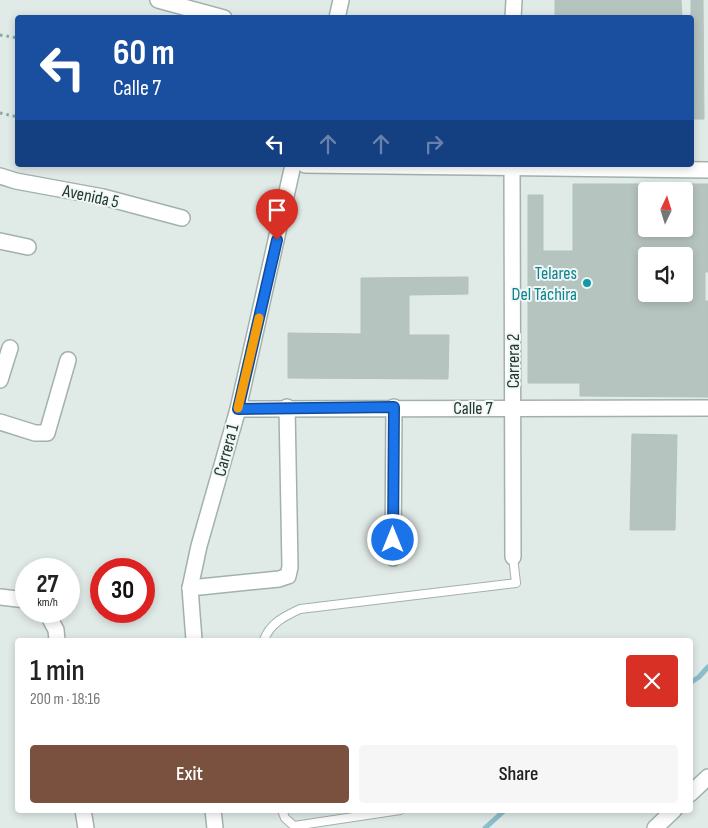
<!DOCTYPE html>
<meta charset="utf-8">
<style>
:root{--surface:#fff;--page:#f6f6f6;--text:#222;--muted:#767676;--accent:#7a513f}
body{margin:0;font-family:"Sofia Sans Condensed",sans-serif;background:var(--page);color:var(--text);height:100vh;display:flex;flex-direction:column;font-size:19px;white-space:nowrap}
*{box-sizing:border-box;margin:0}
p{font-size:16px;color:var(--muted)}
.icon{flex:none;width:28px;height:28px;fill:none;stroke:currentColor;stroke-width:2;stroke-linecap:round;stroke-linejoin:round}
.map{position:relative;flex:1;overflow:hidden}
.drawer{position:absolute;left:15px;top:638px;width:678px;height:175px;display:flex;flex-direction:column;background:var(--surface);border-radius:5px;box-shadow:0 2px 8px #0003}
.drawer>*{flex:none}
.hud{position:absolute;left:15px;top:15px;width:679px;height:152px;border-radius:5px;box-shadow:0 2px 8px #0003;background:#1a4fa0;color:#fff;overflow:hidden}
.needle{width:32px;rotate:4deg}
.fabs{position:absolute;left:638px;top:182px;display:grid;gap:10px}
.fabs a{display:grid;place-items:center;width:55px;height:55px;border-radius:5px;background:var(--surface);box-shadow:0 2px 8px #0003;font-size:25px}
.speed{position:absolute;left:15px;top:558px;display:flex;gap:10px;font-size:25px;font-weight:700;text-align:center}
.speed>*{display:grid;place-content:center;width:65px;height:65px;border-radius:50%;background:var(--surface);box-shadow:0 2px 8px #0003;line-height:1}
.speed small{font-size:12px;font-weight:400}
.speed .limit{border:8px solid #d22;background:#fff;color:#111}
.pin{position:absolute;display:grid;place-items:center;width:42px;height:42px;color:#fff;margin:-51px -21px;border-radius:50% 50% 50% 0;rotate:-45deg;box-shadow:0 0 5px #0007}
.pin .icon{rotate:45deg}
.me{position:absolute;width:55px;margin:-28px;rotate:0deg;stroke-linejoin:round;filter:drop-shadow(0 0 4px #0008)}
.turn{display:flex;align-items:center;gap:18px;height:105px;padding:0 15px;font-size:22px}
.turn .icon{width:65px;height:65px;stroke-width:2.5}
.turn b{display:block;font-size:35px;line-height:42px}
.lanes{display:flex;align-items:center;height:48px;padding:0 15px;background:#0003;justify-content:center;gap:25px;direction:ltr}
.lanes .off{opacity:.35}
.round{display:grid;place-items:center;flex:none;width:52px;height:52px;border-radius:5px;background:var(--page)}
.headline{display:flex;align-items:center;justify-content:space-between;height:85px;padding:0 15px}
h1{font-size:30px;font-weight:600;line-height:38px}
.primary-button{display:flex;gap:10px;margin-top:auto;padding:10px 15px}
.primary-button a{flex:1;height:58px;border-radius:5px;background:var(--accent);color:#fff;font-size:20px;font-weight:600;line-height:58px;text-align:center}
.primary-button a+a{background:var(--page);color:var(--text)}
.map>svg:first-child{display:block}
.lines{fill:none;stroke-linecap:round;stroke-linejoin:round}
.stream{stroke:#8cbdca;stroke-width:5}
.building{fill:#b6c4bf;stroke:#b3c2bd;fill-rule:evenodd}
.service-casing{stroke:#a3b1ad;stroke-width:10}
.minor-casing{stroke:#a3b1ad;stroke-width:18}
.path{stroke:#83aaa0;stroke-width:3;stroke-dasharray:2.5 4;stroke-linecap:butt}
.service{stroke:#fff;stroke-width:8}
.minor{stroke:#fff;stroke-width:15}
.route-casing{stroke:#114b97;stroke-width:12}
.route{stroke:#1a73e8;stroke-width:9}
.slow{stroke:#f59e0b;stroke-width:9}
.culture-dot{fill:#0f9aa8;stroke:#f0f7f4;stroke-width:2}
.labels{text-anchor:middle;stroke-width:4;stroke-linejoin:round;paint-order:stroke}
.street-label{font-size:18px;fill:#223834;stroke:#f0f7f4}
.culture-label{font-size:18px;fill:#0d838f;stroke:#f0f7f4;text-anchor:end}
</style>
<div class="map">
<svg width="708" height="828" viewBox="0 0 708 828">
<rect width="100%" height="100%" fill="#e0eae6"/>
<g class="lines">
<!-- stream -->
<g class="stream">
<path d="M 690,683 L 699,677 L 708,667"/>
<path d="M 485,828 L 505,810"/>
</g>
</g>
<!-- building -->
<g class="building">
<path d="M 555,0 L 681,0 L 682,18 L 555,18 Z"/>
<path d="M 691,0 L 703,0 L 704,119 L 691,119 Z"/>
<path d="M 573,184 L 641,184 L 641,229 L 684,229 L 684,184 L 708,184 L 708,272 L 705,272 L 705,301 L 708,301 L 708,397 L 580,396 L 580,383 L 528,383 L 528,195 L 543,195 L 543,251 L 573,251 ZM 646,256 L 684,256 L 684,294 L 646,294 Z"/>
<path d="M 468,277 L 468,294 L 409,295 L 409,335 L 449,335 L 448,379 L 288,378 L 288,333 L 361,334 L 361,278 Z"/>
<path d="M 632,434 L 677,435 L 675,530 L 630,530 Z"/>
</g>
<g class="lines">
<defs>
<g id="service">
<path d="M 264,640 C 270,623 285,616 300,609 L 516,583 L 513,557"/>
<path d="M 282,810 L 285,818 L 294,826 L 400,810"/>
</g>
<g id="minor">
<path d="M 158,0 L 224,18"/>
<path d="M 337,18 L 341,0"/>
<path d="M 513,18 L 514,0"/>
<path d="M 305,165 L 708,170"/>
<path d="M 512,165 L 513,557"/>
<path d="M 0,176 L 16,181 L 103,197 L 182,218"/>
<path d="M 0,241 L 28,247"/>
<path d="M 0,380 L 10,348"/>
<path d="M 238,409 L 708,408"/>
<path d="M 0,422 L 35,433 L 47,433 L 68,360"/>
<path d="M 393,558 L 394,407"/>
<path d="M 190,588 L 279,579 L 288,576 L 290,567 L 287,407"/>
<path d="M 0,597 L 26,600"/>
<path d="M 46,611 L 56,630 L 57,640"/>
<path d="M 194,640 L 190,588 L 199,546 L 238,409 L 293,165"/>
<path d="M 690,794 L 708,777"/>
<path d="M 83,810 L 86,828"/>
<path d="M 213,810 L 215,828"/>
<path d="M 655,828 L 674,810"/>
</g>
</defs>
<!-- service casing -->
<use href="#service" class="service-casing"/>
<!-- minor casing -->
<use href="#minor" class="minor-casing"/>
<!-- path -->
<g class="path">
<path d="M 0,35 L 18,38"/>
<path d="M 0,113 L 18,117"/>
</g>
<!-- service -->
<use href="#service" class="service"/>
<!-- minor -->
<use href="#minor" class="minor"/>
</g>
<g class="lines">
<defs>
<path id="route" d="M 277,240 L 238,409 L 394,407 L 393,540"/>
</defs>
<!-- route casing -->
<use href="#route" class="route-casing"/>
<!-- route -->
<use href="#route" class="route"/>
<!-- slow -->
<path class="slow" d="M 238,408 L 259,318"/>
</g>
<!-- markers -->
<circle class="culture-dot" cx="587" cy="283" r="5"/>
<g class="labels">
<!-- street labels -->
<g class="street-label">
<text transform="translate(91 196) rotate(12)" y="6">Avenida 5</text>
<text transform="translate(513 361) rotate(-90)" y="6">Carrera 2</text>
<text x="473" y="414">Calle 7</text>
<text transform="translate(226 450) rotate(-75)" y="6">Carrera 1</text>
</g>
<!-- culture labels -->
<g class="culture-label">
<text x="577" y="279">Telares<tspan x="577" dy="21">Del Táchira</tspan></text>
</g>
</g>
</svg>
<div class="fabs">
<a><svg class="needle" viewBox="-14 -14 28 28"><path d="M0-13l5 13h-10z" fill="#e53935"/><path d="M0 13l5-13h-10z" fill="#767676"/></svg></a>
<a><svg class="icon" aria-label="sound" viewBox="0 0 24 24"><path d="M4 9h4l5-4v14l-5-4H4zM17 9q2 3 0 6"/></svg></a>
</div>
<div class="speed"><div>27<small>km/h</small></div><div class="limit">30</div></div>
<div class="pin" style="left:277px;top:240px;background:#d93025"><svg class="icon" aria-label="arrive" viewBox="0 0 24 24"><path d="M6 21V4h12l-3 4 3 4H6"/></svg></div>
<svg class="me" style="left:393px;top:540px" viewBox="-20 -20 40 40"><circle r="17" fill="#1a73e8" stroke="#fff" stroke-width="3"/><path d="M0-11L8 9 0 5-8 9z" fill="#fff"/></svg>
<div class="hud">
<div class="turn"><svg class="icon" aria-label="left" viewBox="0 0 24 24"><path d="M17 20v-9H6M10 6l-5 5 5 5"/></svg><div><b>60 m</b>Calle 7</div></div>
<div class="lanes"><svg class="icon" aria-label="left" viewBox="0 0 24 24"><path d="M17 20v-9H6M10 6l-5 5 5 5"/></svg><svg class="icon off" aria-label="ahead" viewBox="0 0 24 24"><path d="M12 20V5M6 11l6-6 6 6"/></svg><svg class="icon off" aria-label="ahead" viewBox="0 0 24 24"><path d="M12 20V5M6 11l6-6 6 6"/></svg><svg class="icon off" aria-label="right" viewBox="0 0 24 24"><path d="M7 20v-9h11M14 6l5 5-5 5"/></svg></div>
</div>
<section class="drawer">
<div class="headline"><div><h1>1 min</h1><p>200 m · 18:16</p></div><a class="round" style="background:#d93025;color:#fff"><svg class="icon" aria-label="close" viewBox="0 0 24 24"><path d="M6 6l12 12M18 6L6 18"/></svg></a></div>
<div class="primary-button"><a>Exit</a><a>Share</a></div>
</section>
</div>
